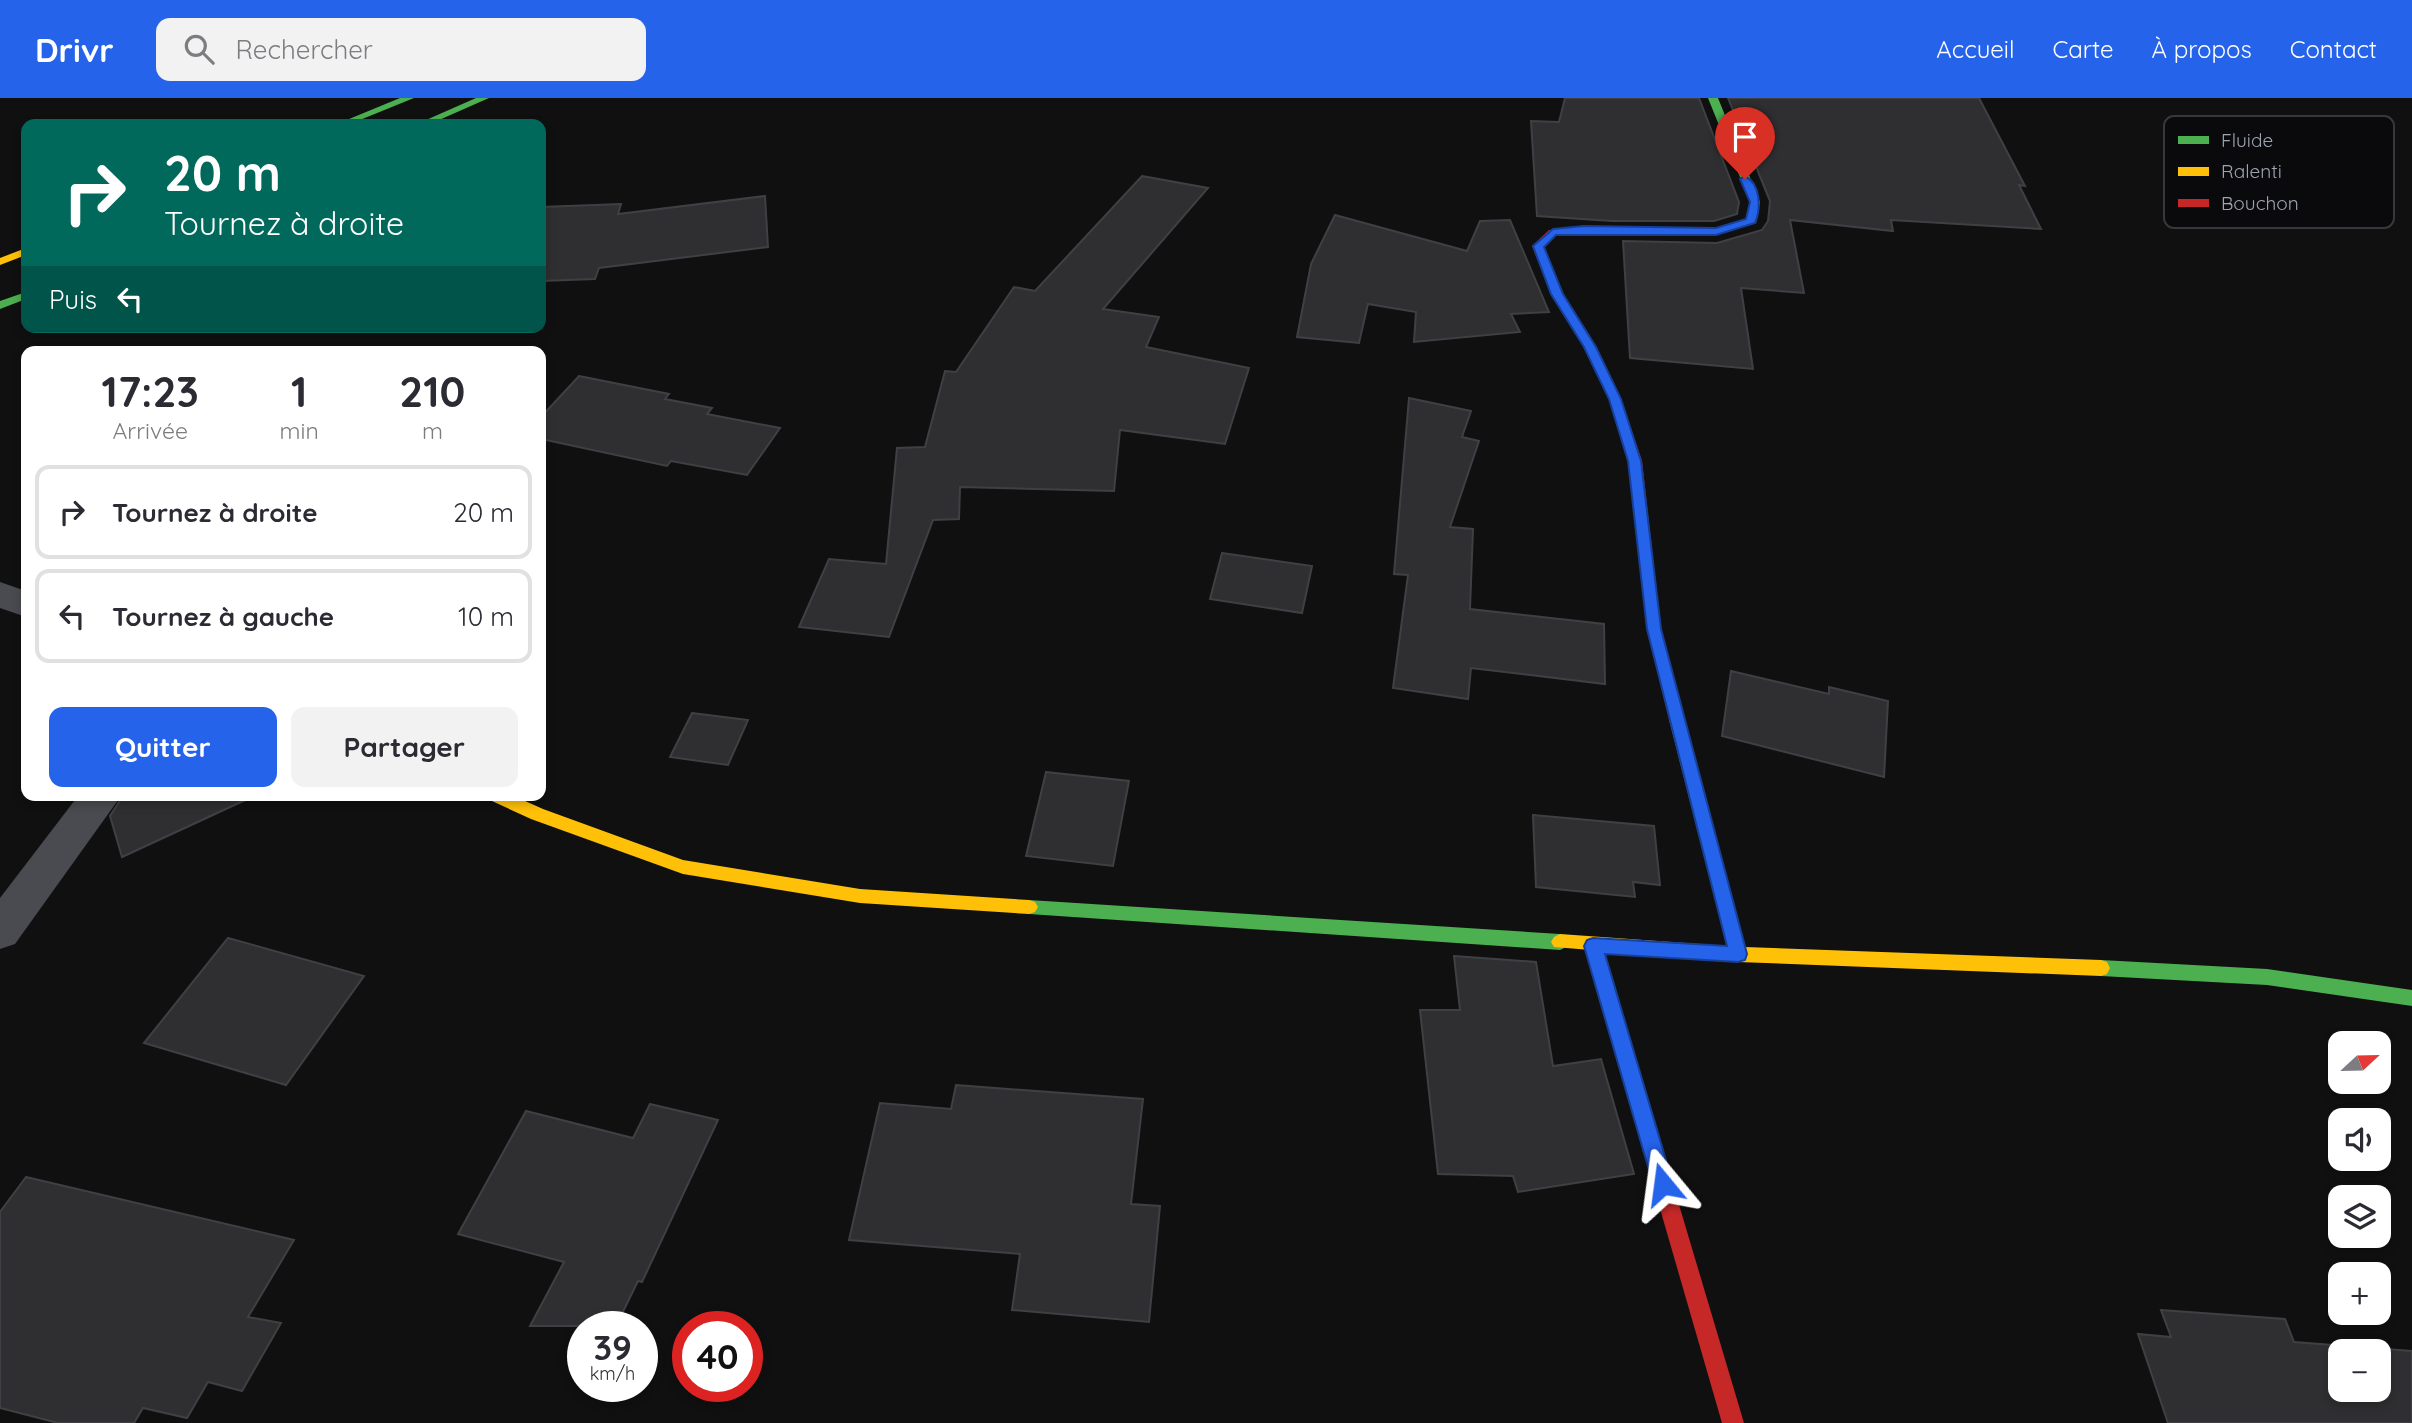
<!DOCTYPE html>
<html lang="fr">
<meta charset="utf-8">
<style>
:root{--surface:#fff;--page:#f2f2f3;--text:#2b2b33;--muted:#7c7c81;--line:#e1e1e2;--accent:#2563eb}
body{margin:0;font-family:Quicksand,sans-serif;background:var(--page);color:var(--text);height:100vh;display:flex;flex-direction:column;font-size:26px;white-space:nowrap}
*{box-sizing:border-box;margin:0}
p{font-size:23px;color:var(--muted)}
.icon{flex:none;width:38px;height:38px;fill:none;stroke:currentColor;stroke-width:2;stroke-linecap:round;stroke-linejoin:round}
.map{position:relative;flex:1;overflow:hidden}
.drawer{position:absolute;left:21px;top:248px;width:525px;height:455px;display:flex;flex-direction:column;background:var(--surface);border-radius:14px;box-shadow:0 4px 10px #0003}
.drawer>*{flex:none}
.hud{position:absolute;left:21px;top:21px;width:525px;height:214px;border-radius:14px;box-shadow:0 4px 10px #0003;background:#00695c;color:#fff;overflow:hidden}
.needle{width:46px;rotate:68deg}
.fabs{position:absolute;left:2328px;top:933px;display:grid;gap:14px}
.fabs a{display:grid;place-items:center;width:63px;height:63px;border-radius:14px;background:var(--surface);box-shadow:0 4px 10px #0003;font-size:35px}
.speed{position:absolute;left:567px;top:1213px;display:flex;gap:14px;font-size:35px;font-weight:700;text-align:center}
.speed>*{display:grid;place-content:center;width:91px;height:91px;border-radius:50%;background:var(--surface);box-shadow:0 4px 10px #0003;line-height:1}
.speed small{font-size:18px;font-weight:400}
.speed .limit{border:10px solid #d22;background:#fff;color:#111}
.pin{position:absolute;display:grid;place-items:center;width:60px;height:60px;color:#fff;margin:-72px -30px;border-radius:50% 50% 50% 0;rotate:-45deg;box-shadow:0 0 7px #0007}
.pin .icon{rotate:45deg}
.me{position:absolute;width:77px;margin:-38px;rotate:344deg;stroke-linejoin:round;filter:drop-shadow(0 0 5px #0008)}
.turn{display:flex;align-items:center;gap:24px;height:147px;padding:0 28px;font-size:32px}
.turn .icon{width:91px;height:91px;stroke-width:2.5}
.turn b{display:block;font-size:49px;line-height:60px}
.then{display:flex;align-items:center;height:66px;padding:0 28px;background:#0003;gap:14px;font-size:26px}
.eta{display:flex;justify-content:space-evenly;align-items:center;height:119px;text-align:center}
.eta b{font-size:42px;font-weight:700;line-height:49px}
.cta{display:flex;gap:14px;margin-top:auto;padding:14px 28px}
.cta a{flex:1;height:80px;border-radius:14px;background:var(--accent);color:#fff;font-size:28px;font-weight:700;line-height:80px;text-align:center}
.cta a+a{background:var(--page);color:var(--text)}
ul{padding:0;list-style:none}
li{display:flex;align-items:center;gap:21px;height:94px;margin:0 14px 10px;padding:0 14px;border:4px solid var(--line);border-radius:14px}
li div{flex:1}
li b{display:block;font-size:26px}
li em{font-style:normal}
header{display:flex;align-items:center;gap:42px;box-sizing:border-box;height:98px;padding:0 35px;background:var(--accent);color:#fff}
header strong{font-size:33px}
nav{display:flex;gap:38px;margin-inline-start:auto;font-size:24px}
.search{width:490px;height:63px;background:var(--page);display:flex;align-items:center;gap:18px;box-sizing:border-box;padding:0 24px;border-radius:14px;color:var(--muted);font-size:26px}
.map>svg:first-child{display:block}
.building{fill:#2f2f31;stroke:#3e4044;stroke-width:2;fill-rule:evenodd}
.lines{fill:none;stroke-linecap:round;stroke-linejoin:round}
.street{fill:#4a4b50;fill-rule:evenodd}
.fast{fill:#4caf50;fill-rule:evenodd}
.slow{fill:#ffc107;fill-rule:evenodd}
.jam{fill:#c62828;fill-rule:evenodd}
.route{fill:#2563eb;stroke:#184099;stroke-width:2}
.key{fill:#0a0a0c;stroke:#37383e;stroke-width:2}
.key-label{font-size:19px;fill:#9fa4b3}
</style>
<header>
<strong>Drivr</strong>
<div class="search"><svg class="icon" aria-label="search" viewBox="0 0 24 24"><circle cx="10" cy="10" r="6"/><path d="M15 15l6 6"/></svg>Rechercher</div>
<nav><a>Accueil</a><a>Carte</a><a>À propos</a><a>Contact</a></nav>
</header>
<div class="map">
<svg width="2412" height="1325" viewBox="0 0 2412 1325">
<rect width="100%" height="100%" fill="#101010"/>
<!-- building -->
<g class="building">
<path d="M 1565,0 L 1699,0 L 1739,104 L 1737,116 L 1714,123 L 1612,123 L 1537,118 L 1531,23 L 1559,24 Z"/>
<path d="M 1728,0 L 1979,0 L 2025,88 L 2019,87 L 2041,131 L 1891,122 L 1893,133 L 1790,122 L 1804,195 L 1741,190 L 1753,271 L 1630,260 L 1623,143 L 1717,145 L 1762,132 L 1768,123 L 1770,103 Z"/>
<path d="M 1142,78 L 1208,90 L 1103,211 L 1159,219 L 1146,249 L 1249,270 L 1225,346 L 1120,332 L 1114,393 L 960,389 L 959,421 L 933,422 L 889,539 L 799,529 L 829,461 L 886,466 L 897,350 L 925,349 L 945,273 L 956,274 L 1014,189 L 1035,193 Z"/>
<path d="M 765,98 L 768,149 L 599,170 L 595,181 L 541,183 L 541,109 L 621,106 L 618,116 Z"/>
<path d="M 1335,117 L 1467,153 L 1480,123 L 1510,122 L 1549,214 L 1511,216 L 1520,234 L 1414,244 L 1416,214 L 1368,206 L 1359,245 L 1297,239 L 1311,166 Z"/>
<path d="M 579,278 L 669,296 L 665,301 L 712,310 L 707,316 L 780,330 L 747,377 L 671,363 L 667,368 L 541,341 L 541,319 Z"/>
<path d="M 1409,300 L 1471,313 L 1462,339 L 1479,343 L 1450,429 L 1473,431 L 1470,511 L 1604,526 L 1605,586 L 1471,570 L 1468,601 L 1393,590 L 1408,477 L 1394,476 Z"/>
<path d="M 1222,455 L 1312,468 L 1302,515 L 1210,501 Z"/>
<path d="M 1731,573 L 1829,596 L 1829,589 L 1888,603 L 1884,679 L 1722,638 Z"/>
<path d="M 692,615 L 748,622 L 728,667 L 670,659 Z"/>
<path d="M 1046,674 L 1129,683 L 1113,768 L 1026,758 Z"/>
<path d="M 123,698 L 254,698 L 122,759 L 110,718 Z"/>
<path d="M 1533,717 L 1654,728 L 1660,787 L 1633,784 L 1635,799 L 1536,789 Z"/>
<path d="M 228,840 L 364,878 L 286,987 L 144,945 Z"/>
<path d="M 1454,858 L 1536,864 L 1553,968 L 1601,961 L 1634,1076 L 1518,1094 L 1513,1078 L 1438,1076 L 1420,912 L 1460,912 Z"/>
<path d="M 956,987 L 1143,1001 L 1131,1106 L 1160,1108 L 1149,1224 L 1012,1212 L 1020,1156 L 849,1142 L 880,1005 L 951,1011 Z"/>
<path d="M 650,1006 L 718,1022 L 642,1184 L 638,1183 L 616,1228 L 530,1228 L 564,1164 L 458,1136 L 526,1013 L 633,1040 Z"/>
<path d="M 26,1079 L 294,1142 L 248,1219 L 281,1225 L 242,1293 L 208,1284 L 187,1320 L 143,1310 L 134,1325 L 58,1325 L 0,1310 L 0,1114 Z"/>
<path d="M 2161,1212 L 2285,1221 L 2294,1244 L 2412,1253 L 2412,1325 L 2168,1325 L 2138,1236 L 2171,1239 ZM 2340,1253 L 2378,1253 L 2378,1292 L 2340,1292 Z"/>
</g>
<g class="lines">
<!-- street -->
<g class="street">
<path d="M 0,484 L 26,493 L 26,519 L 0,510 Z"/>
<path d="M 78,698 L 121,698 L 15,846 L 0,851 L 0,800 Z"/>
</g>
<!-- fast -->
<g class="fast">
<path d="M 400,0 L 414,0 L 350,26 L 337,26 Z"/>
<path d="M 476,0 L 489,0 L 430,26 L 417,26 Z"/>
<path d="M 1708,0 L 1718,0 L 1760,104 L 1756,125 L 1716,137 L 1595,134 L 1593,132 L 1599,129 L 1715,131 L 1747,121 L 1750,104 Z"/>
<path d="M 26,194 L 26,201 L 0,211 L 0,203 Z"/>
<path d="M 1029,802 L 1560,836 L 1566,839 L 1569,844 L 1566,849 L 1560,852 L 1029,816 L 1023,814 L 1020,809 L 1023,804 Z"/>
<path d="M 2101,862 L 2267,871 L 2412,892 L 2412,908 L 2267,887 L 2101,878 L 2095,876 L 2092,870 L 2095,864 Z"/>
</g>
<!-- slow -->
<g class="slow">
<path d="M 26,150 L 26,157 L 0,167 L 0,160 Z"/>
<path d="M 1677,615 L 1685,621 L 1745,849 L 2101,862 L 2107,864 L 2110,870 L 2107,876 L 2101,878 L 1738,864 L 1554,849 L 1551,844 L 1554,839 L 1560,836 L 1727,848 L 1669,621 Z"/>
<path d="M 490,698 L 514,698 L 543,711 L 683,762 L 860,791 L 1029,802 L 1035,804 L 1038,809 L 1035,814 L 1029,816 L 860,805 L 683,776 L 531,721 L 492,703 Z"/>
</g>
<!-- jam -->
<g class="jam">
<path d="M 1599,129 L 1605,132 L 1603,134 L 1556,137 L 1544,149 L 1563,196 L 1596,249 L 1621,301 L 1642,363 L 1661,531 L 1685,621 L 1677,627 L 1669,621 L 1647,531 L 1628,363 L 1609,301 L 1584,249 L 1551,196 L 1532,148 L 1549,132 Z"/>
<path d="M 1593,840 L 1599,843 L 1602,848 L 1744,1325 L 1722,1325 L 1584,848 L 1587,843 Z"/>
</g>
</g>
<!-- route -->
<path class="route" d="M 1745,78 C 1761,86 1761,111 1755,125 L 1716,137 L 1556,137 L 1544,149 L 1563,196 L 1596,249 L 1621,301 L 1641,363 L 1661,531 L 1747,856 L 1745,862 L 1738,864 L 1605,856 L 1673,1086 L 1670,1093 L 1663,1096 L 1656,1093 L 1653,1086 L 1584,848 L 1587,842 L 1593,840 L 1727,848 L 1647,531 L 1628,363 L 1609,301 L 1584,249 L 1551,196 L 1533,148 L 1553,131 L 1584,128 L 1716,130 L 1746,121 L 1750,104 L 1740,81 Z"/>
<!-- legend -->
<rect x="2164" y="18" width="230" height="112" rx="10" class="key"/>
<rect x="2178" y="38" width="31" height="8" fill="#4caf50"/>
<rect x="2178" y="69" width="31" height="9" fill="#ffc107"/>
<rect x="2178" y="101" width="31" height="8" fill="#c62828"/>
<g class="key-label">
<text x="2221" y="49">Fluide</text>
<text x="2221" y="80">Ralenti</text>
<text x="2221" y="112">Bouchon</text>
</g>
</svg>
<div class="fabs">
<a><svg class="needle" viewBox="-14 -14 28 28"><path d="M0-13l5 13h-10z" fill="#e53935"/><path d="M0 13l5-13h-10z" fill="#7c7c81"/></svg></a>
<a><svg class="icon" aria-label="sound" viewBox="0 0 24 24"><path d="M4 9h4l5-4v14l-5-4H4zM17 9q2 3 0 6"/></svg></a>
<a><svg class="icon" aria-label="layers" viewBox="0 0 24 24"><path d="M12 4l9 5-9 5-9-5zM3 14l9 5 9-5"/></svg></a>
<a>+</a>
<a>−</a>
</div>
<div class="speed"><div>39<small>km/h</small></div><div class="limit">40</div></div>
<div class="pin" style="left:1745px;top:81px;background:#d93025"><svg class="icon" aria-label="arrive" viewBox="0 0 24 24"><path d="M6 21V4h12l-3 4 3 4H6"/></svg></div>
<svg class="me" style="left:1663px;top:1086px" viewBox="-20 -20 40 40"><path d="M0-17L14 15 0 8-14 15z" fill="#2563eb" stroke="#fff" stroke-width="4"/></svg>
<div class="hud">
<div class="turn"><svg class="icon" aria-label="right" viewBox="0 0 24 24"><path d="M7 20v-9h11M14 6l5 5-5 5"/></svg><div><b>20 m</b>Tournez à droite</div></div>
<div class="then">Puis<svg class="icon" aria-label="left" viewBox="0 0 24 24"><path d="M17 20v-9H6M10 6l-5 5 5 5"/></svg></div>
</div>
<section class="drawer">
<div class="eta">
<div><b>17:23</b><p>Arrivée</p></div>
<div><b>1</b><p>min</p></div>
<div><b>210</b><p>m</p></div>
</div>
<ul>
<li><svg class="icon" aria-label="right" viewBox="0 0 24 24"><path d="M7 20v-9h11M14 6l5 5-5 5"/></svg><div><b>Tournez à droite</b></div><em>20 m</em></li>
<li><svg class="icon" aria-label="left" viewBox="0 0 24 24"><path d="M17 20v-9H6M10 6l-5 5 5 5"/></svg><div><b>Tournez à gauche</b></div><em>10 m</em></li>
</ul>
<div class="cta"><a>Quitter</a><a>Partager</a></div>
</section>
</div>
